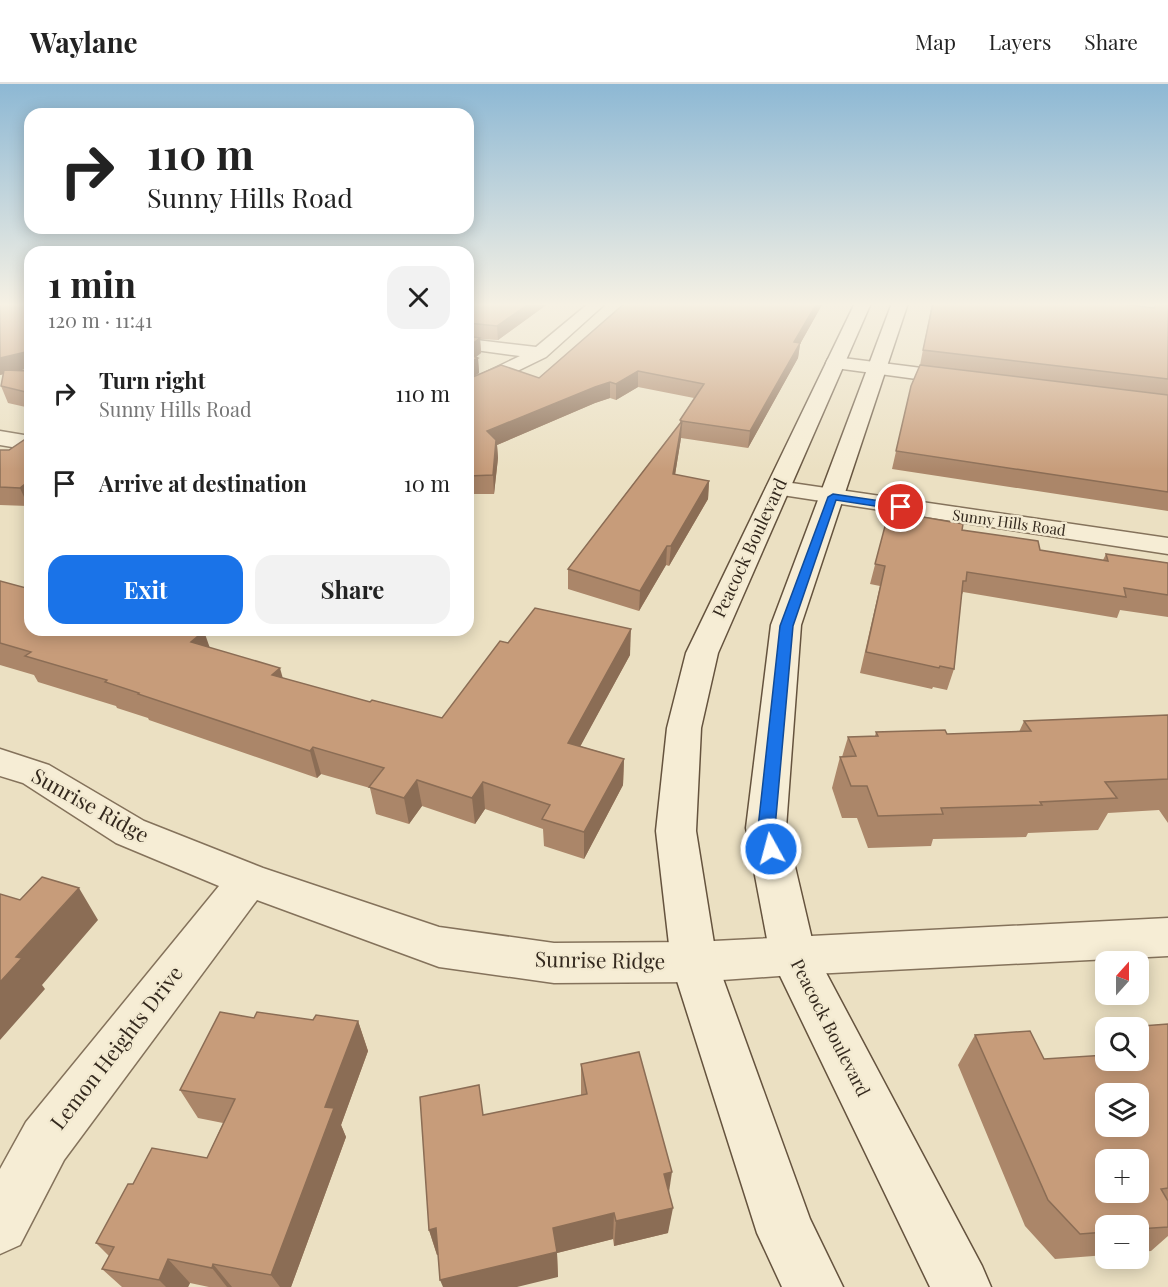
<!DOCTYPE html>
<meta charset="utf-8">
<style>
:root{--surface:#fff;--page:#f2f2f2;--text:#222;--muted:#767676;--line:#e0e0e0;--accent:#1a73e8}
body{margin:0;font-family:"Playfair Display",serif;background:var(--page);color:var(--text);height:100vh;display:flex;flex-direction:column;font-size:22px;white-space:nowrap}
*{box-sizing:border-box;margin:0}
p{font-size:20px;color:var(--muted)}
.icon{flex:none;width:33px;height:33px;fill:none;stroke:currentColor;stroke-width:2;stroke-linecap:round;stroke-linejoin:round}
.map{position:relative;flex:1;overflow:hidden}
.side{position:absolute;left:24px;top:162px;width:450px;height:390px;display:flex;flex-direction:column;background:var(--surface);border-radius:18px;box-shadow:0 3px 15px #0003}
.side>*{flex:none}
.banner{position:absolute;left:24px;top:24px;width:450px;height:126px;border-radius:18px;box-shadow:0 3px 15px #0003;background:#fff;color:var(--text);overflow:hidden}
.needle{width:39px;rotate:21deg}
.controls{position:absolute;left:1095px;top:867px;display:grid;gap:12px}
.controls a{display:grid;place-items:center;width:54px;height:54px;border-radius:12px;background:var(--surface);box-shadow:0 3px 15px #0003;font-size:30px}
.pin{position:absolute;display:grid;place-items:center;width:51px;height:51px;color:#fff;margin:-26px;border:3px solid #fff;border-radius:50%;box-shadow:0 2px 6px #0007}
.me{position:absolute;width:66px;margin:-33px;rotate:353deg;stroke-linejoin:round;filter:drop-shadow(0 0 4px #0008)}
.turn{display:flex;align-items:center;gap:21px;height:126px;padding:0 24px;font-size:27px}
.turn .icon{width:78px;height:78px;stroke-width:2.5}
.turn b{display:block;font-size:42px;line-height:51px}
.round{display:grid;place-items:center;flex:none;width:63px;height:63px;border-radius:18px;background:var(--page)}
.overview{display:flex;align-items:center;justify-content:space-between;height:102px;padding:0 24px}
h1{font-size:36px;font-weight:700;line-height:45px}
.action{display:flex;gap:12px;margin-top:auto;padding:12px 24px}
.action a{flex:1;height:69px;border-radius:18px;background:var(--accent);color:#fff;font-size:24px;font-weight:700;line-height:69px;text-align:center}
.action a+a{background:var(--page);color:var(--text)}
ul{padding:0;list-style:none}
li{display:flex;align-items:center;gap:18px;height:90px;padding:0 24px}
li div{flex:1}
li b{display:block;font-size:22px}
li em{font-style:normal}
header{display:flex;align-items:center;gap:36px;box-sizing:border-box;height:84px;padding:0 30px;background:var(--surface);border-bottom:2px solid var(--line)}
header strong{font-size:28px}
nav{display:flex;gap:33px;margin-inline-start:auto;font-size:21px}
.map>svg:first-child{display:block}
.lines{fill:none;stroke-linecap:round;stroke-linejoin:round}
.street-casing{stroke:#84725b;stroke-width:3}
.secondary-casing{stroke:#65533e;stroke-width:3}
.street{fill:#f6edd5;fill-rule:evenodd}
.secondary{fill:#f6edd5;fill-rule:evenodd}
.wall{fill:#ab8669}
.shaded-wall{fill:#8b6d55}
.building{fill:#c79c7a;stroke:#8b6d55;stroke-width:1.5;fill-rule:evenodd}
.route{fill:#1a73e8;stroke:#114b97;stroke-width:1.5}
.labels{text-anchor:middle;stroke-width:5;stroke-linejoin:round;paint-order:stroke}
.far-street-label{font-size:15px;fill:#34291e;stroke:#f3ead1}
.street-label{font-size:18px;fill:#34291e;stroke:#f3ead1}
.near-street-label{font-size:21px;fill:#34291e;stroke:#f3ead1}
</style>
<header>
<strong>Waylane</strong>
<nav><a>Map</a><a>Layers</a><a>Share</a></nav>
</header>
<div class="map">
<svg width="1168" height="1203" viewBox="0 0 1168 1203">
<rect width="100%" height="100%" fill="#ebe0c2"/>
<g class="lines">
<defs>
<g id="street">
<path d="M 589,219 L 606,219 L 546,273 L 468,311 L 468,297 L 520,272 L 468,265 L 468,255 L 536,263 Z"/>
<path d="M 835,273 L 961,289 L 968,291 L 971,295 L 968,299 L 961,301 L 828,283 L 826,279 L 828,275 Z"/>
<path d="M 0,347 L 30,352 L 30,366 L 0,361 Z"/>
<path d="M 778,397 L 1168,454 L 1168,470 L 769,409 L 766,404 L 769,399 Z"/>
<path d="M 0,665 L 49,681 L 144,737 L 263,784 L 439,843 L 554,859 L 694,858 L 1168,834 L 1168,872 L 793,891 L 694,898 L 554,899 L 439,883 L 257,816 L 64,1076 L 20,1161 L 0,1170 L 0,1085 L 26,1038 L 219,802 L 116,759 L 23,699 L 0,692 Z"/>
</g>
<g id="secondary">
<path d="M 855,219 L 871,219 L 718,569 L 701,644 L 696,747 L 717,878 L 810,1135 L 843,1203 L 782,1203 L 757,1149 L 671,878 L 656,747 L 667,644 L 686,569 Z"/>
<path d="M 892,219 L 908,219 L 801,541 L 786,744 L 815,868 L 982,1182 L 991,1203 L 930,1203 L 770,871 L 746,744 L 771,541 Z"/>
</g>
</defs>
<!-- street casing -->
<use href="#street" class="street-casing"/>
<!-- secondary casing -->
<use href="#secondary" class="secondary-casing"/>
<!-- street -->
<use href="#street" class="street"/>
<!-- secondary -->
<use href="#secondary" class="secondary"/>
</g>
<!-- wall -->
<g class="wall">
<path d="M 0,219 L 30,284 L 19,286 L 30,287 L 30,324 L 8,319 L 1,302 L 3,290 L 0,291 Z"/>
<path d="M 468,219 L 549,219 L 498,256 L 480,255 L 481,269 L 476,273 L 478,274 L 479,289 L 471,294 L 539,294 L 625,219 L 823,219 L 800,260 L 798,274 L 748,364 L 681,354 L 675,391 L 709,397 L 708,415 L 669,482 L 666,481 L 639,527 L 568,505 L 568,485 L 680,339 L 680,336 L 694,314 L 638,303 L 616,316 L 610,314 L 595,319 L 497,361 L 498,374 L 494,410 L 468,410 Z"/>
<path d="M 932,219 L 1114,219 L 1154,224 L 1159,221 L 1160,219 L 1168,219 L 1168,427 L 892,385 L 911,302 L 920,281 Z"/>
<path d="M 30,352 L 30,421 L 28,422 L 0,421 L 0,366 L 9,366 Z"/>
<path d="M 889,427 L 1040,466 L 1103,476 L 1106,470 L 1168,479 L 1168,533 L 1120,526 L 1117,534 L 963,508 L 961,513 L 954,585 L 947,606 L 933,603 L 932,605 L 860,589 L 880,502 L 870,500 Z"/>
<path d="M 0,497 L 209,563 L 283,594 L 370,618 L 442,634 L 508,559 L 630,571 L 580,662 L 624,675 L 623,701 L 584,775 L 544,762 L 543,745 L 485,725 L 475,740 L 422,722 L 409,740 L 376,730 L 370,704 L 321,690 L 317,694 L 149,636 L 148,634 L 117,624 L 116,622 L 38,598 L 34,591 L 0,581 Z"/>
<path d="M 1168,631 L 1168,739 L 1159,726 L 1108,729 L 1098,746 L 1028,749 L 1026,753 L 933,755 L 931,762 L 868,764 L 857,734 L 842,734 L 832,704 L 840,673 L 842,673 L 848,653 L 875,652 L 876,648 L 947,650 L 1019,648 L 1024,637 Z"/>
<path d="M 254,934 L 358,937 L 368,967 L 341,1041 L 346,1053 L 291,1203 L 209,1203 L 190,1199 L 188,1203 L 122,1203 L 102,1185 L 109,1172 L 96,1159 L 133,1100 L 207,1074 L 223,1039 L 198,1034 L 180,1006 Z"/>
<path d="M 1168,940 L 1168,1152 L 1151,1167 L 1138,1168 L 1138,1142 L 1106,1142 L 1106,1171 L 1055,1175 L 1025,1142 L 958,981 L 975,951 L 1044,975 L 1138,976 L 1138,944 Z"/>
<path d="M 581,980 L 669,1108 L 668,1149 L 614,1162 L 613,1155 L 557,1169 L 558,1193 L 437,1171 L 429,1146 L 484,1031 L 581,1011 Z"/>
</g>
<!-- shaded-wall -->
<g class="shaded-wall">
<path d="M 530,219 L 549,219 L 498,256 L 497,242 Z"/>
<path d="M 817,219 L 823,219 L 800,260 L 798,274 L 748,364 L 750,347 L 794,258 Z"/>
<path d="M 480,254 L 481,269 L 468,279 L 468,262 Z"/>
<path d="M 30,267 L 30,284 L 0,291 L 0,274 Z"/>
<path d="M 478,274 L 479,289 L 468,296 L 468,279 Z"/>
<path d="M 638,287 L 638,303 L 616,316 L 616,300 Z"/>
<path d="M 610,298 L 610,314 L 595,319 L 497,361 L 498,374 L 494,410 L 493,391 L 487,347 L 595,303 Z"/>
<path d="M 682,337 L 681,354 L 672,409 L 673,390 Z"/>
<path d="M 30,396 L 30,421 L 28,422 L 20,404 Z"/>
<path d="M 709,397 L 708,415 L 669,482 L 671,462 Z"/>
<path d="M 667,462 L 666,481 L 639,527 L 640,507 Z"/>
<path d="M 631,545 L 630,571 L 568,685 L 568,659 Z"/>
<path d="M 204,547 L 213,573 L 191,558 Z"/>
<path d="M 280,584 L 287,609 L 272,591 Z"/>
<path d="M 313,663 L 321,690 L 317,694 L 310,667 Z"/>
<path d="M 624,675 L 623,701 L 584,775 L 584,748 Z"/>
<path d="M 417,696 L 422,722 L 409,740 L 404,714 Z"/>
<path d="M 483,698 L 485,725 L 475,740 L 472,714 Z"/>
<path d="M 79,804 L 98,836 L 42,901 L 45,905 L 0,956 L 0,898 L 16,873 Z"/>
<path d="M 358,937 L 368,967 L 341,1041 L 346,1053 L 291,1203 L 280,1203 L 271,1191 L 325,1023 Z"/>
<path d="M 672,1088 L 668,1115 L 664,1090 Z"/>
<path d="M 673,1124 L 668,1149 L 614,1162 L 616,1137 Z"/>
<path d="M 614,1129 L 613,1155 L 557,1169 L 558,1193 L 517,1203 L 443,1203 L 440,1196 L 553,1144 Z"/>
<path d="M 436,1144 L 443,1169 L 437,1171 L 429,1146 Z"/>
<path d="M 168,1175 L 190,1199 L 188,1203 L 166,1203 L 159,1196 Z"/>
<path d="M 213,1180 L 232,1203 L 227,1203 L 212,1184 Z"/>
</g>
<!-- building -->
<g class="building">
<path d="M 0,219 L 30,219 L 30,228 L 24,229 L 30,229 L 30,267 L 0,274 Z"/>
<path d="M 468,219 L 530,219 L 497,242 L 468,239 Z"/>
<path d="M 625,219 L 817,219 L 794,258 L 800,259 L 750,347 L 682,337 L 673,390 L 709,397 L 671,462 L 667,462 L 640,507 L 568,485 L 682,337 L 680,336 L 704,300 L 638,287 L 616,300 L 610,298 L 595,303 L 487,347 L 496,356 L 493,391 L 468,392 L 468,295 L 501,281 L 539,294 Z"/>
<path d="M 933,219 L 1114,219 L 1154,224 L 1156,220 L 1168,221 L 1168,295 L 923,266 Z"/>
<path d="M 468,252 L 480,254 L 468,263 Z"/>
<path d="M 468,270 L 478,274 L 468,279 Z"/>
<path d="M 920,281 L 1168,311 L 1168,408 L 896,367 L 911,302 Z"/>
<path d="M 4,286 L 30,287 L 30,309 L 1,302 Z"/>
<path d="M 30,352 L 30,396 L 20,404 L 0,403 L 0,366 L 9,366 Z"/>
<path d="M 889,427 L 963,440 L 962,446 L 1038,457 L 1040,466 L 1108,477 L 1106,470 L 1168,479 L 1168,511 L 1124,504 L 1126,513 L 967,488 L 966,497 L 963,497 L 954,585 L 940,582 L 939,584 L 866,568 L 885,482 L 875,480 Z"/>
<path d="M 0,497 L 30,505 L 30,546 L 200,546 L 204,547 L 191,558 L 280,584 L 272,591 L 370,618 L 372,616 L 442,634 L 500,557 L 508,559 L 535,524 L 631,545 L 568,659 L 624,675 L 584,748 L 542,735 L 550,721 L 483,698 L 472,714 L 417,696 L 404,714 L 369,703 L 384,684 L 313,663 L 310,667 L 138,610 L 139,609 L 105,598 L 107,596 L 25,572 L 31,568 L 0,559 Z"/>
<path d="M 1168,631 L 1168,695 L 1105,698 L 1117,714 L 1040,718 L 1042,721 L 941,724 L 943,730 L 878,732 L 867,702 L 851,702 L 840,673 L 856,672 L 848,653 L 878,652 L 876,648 L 945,646 L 947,650 L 1031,647 L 1024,637 Z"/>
<path d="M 42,793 L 79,804 L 16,873 L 22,874 L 0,898 L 0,810 L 20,816 Z"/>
<path d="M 220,928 L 254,934 L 257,928 L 313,936 L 316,931 L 358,937 L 325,1023 L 334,1024 L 271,1191 L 213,1180 L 212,1184 L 168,1175 L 159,1196 L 102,1185 L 114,1163 L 96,1159 L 128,1100 L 133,1100 L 152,1064 L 207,1074 L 235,1015 L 180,1006 Z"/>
<path d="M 1168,940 L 1168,1104 L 1161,1105 L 1168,1117 L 1168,1143 L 1138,1145 L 1138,1142 L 1106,1142 L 1106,1148 L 1080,1150 L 1048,1116 L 975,951 L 1030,947 L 1044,975 L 1106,971 L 1106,976 L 1138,976 L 1138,969 L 1144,969 L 1138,960 L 1138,944 L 1129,943 ZM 1106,1010 L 1138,1010 L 1138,1042 L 1106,1042 ZM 1106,1076 L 1138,1076 L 1138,1108 L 1106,1108 Z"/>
<path d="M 639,968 L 672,1088 L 664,1090 L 673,1124 L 616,1137 L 614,1129 L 553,1144 L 557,1168 L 440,1196 L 436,1144 L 429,1146 L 420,1013 L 479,1001 L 483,1031 L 587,1010 L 581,980 Z"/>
</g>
<!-- sky -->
<linearGradient id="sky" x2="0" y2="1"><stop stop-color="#8db8d4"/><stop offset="0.57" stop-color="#f6f1e4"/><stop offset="1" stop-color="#f6f1e4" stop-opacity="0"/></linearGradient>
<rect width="1168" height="387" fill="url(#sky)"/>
<!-- route -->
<path class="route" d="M 833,410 L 901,420 L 906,423 L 901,426 L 836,416 L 793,542 L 775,744 L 779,765 L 777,770 L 771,772 L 765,770 L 758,744 L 780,542 L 828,413 Z"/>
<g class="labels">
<!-- far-street labels -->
<g class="far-street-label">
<text transform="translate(1009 439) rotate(8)" y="5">Sunny Hills Road</text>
</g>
<!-- street labels -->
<g class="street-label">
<text transform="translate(750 464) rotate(-65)" y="6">Peacock Boulevard</text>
<text transform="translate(830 944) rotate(63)" y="6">Peacock Boulevard</text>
</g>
<!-- near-street labels -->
<g class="near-street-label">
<text transform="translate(90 722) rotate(29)" y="7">Sunrise Ridge</text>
<text transform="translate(600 877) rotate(1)" y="7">Sunrise Ridge</text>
<text transform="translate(117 964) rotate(-52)" y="7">Lemon Heights Drive</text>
</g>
</g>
</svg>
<div class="controls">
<a><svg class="needle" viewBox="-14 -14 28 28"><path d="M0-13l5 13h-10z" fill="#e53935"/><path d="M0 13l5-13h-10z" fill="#767676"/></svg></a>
<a><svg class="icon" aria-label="search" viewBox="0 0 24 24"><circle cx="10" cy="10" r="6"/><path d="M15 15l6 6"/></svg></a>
<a><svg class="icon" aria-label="layers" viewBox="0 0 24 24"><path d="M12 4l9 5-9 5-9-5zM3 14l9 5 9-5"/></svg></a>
<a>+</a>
<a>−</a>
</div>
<div class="pin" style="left:901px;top:423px;background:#d93025"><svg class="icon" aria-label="arrive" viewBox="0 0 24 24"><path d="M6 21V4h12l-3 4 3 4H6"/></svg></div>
<svg class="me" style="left:771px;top:765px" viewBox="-20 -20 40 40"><circle r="17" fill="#1a73e8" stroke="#fff" stroke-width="3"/><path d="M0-11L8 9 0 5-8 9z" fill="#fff"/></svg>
<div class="banner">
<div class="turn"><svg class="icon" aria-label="right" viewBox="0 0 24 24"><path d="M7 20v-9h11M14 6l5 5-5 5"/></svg><div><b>110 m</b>Sunny Hills Road</div></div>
</div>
<section class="side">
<div class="overview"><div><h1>1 min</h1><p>120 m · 11:41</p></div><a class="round"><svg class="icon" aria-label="close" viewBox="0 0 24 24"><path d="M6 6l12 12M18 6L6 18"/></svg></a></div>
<ul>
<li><svg class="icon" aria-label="right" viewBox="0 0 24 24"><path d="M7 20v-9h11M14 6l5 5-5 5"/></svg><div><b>Turn right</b><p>Sunny Hills Road</p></div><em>110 m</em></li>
<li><svg class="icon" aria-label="arrive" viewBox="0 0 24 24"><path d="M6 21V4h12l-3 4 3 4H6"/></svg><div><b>Arrive at destination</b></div><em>10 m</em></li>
</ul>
<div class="action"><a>Exit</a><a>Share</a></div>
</section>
</div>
